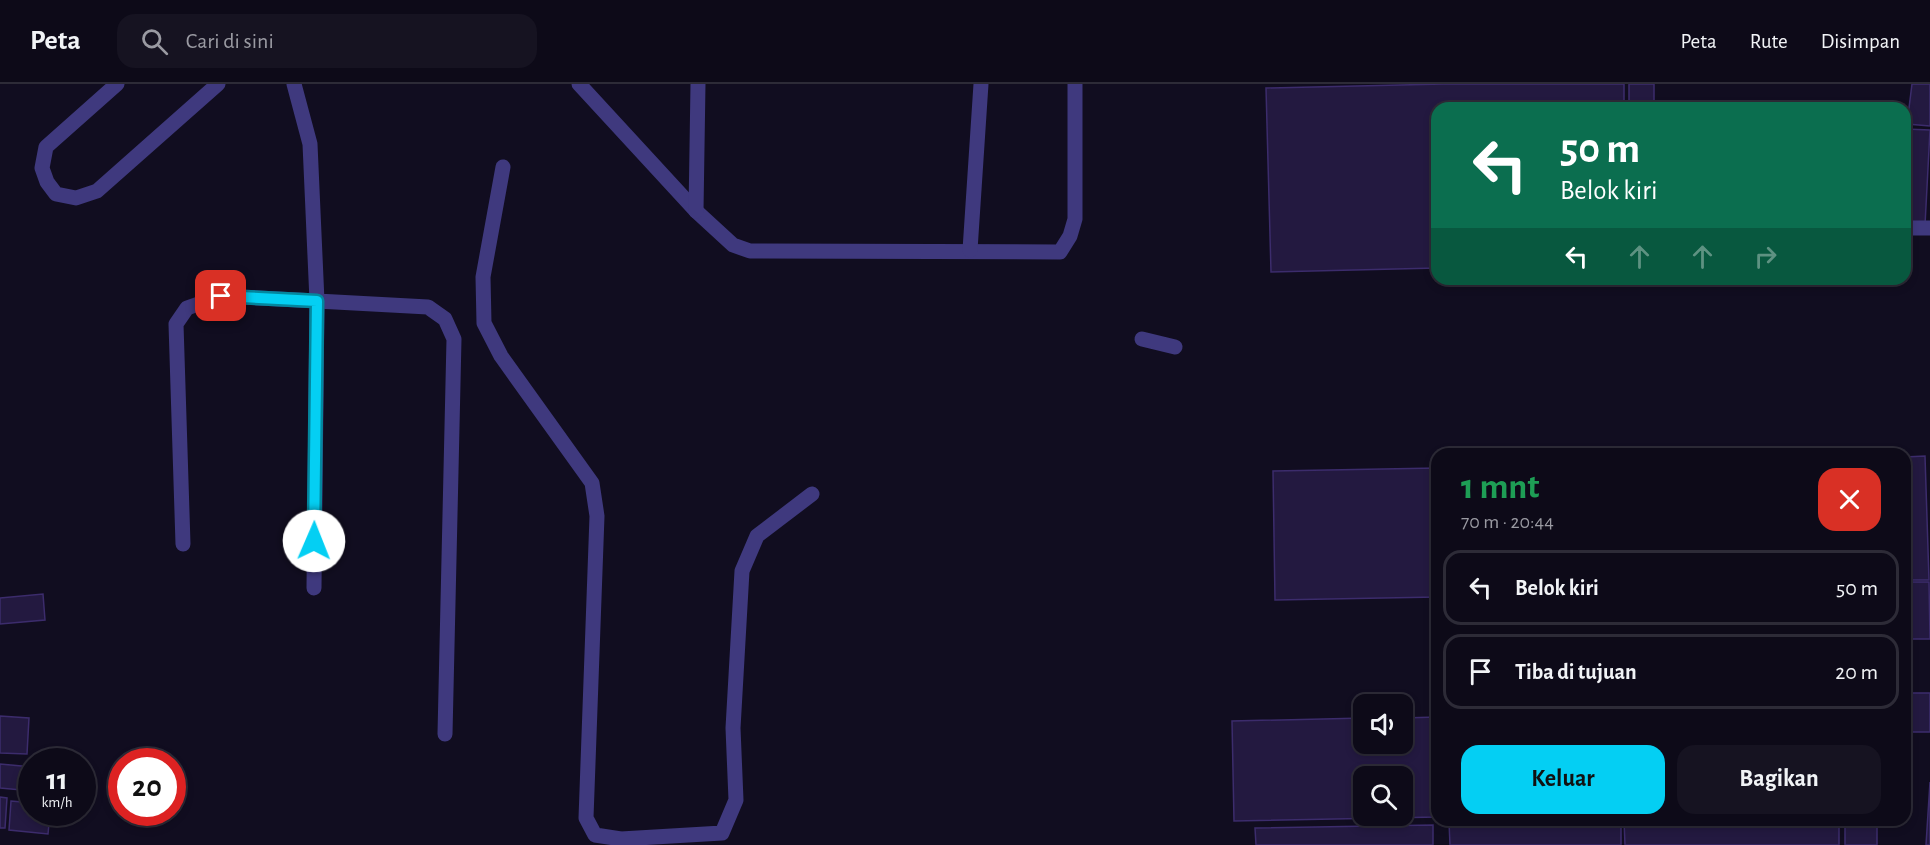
<!DOCTYPE html>
<html lang="id">
<meta charset="utf-8">
<style>
:root{--surface:#0d0a18;--page:#161321;--text:#f1f3f6;--muted:#9a9aa2;--line:#2d2b37;--accent:#04cff3}
body{margin:0;font-family:"Alegreya Sans",sans-serif;background:var(--page);color:var(--text);height:100vh;display:flex;flex-direction:column;font-size:22px;white-space:nowrap}
*{box-sizing:border-box;margin:0}
p{font-size:20px;color:var(--muted)}
.icon{flex:none;width:33px;height:33px;fill:none;stroke:currentColor;stroke-width:2;stroke-linecap:round;stroke-linejoin:round}
.map{position:relative;flex:1;overflow:hidden}
.details{position:absolute;left:1431px;top:364px;width:480px;height:378px;display:flex;flex-direction:column;background:var(--surface);border-radius:18px;box-shadow:0 3px 9px #0003,0 0 0 2px var(--line)}
.details>*{flex:none}
.top-card{position:absolute;left:1431px;top:18px;width:480px;height:183px;border-radius:18px;box-shadow:0 3px 9px #0003,0 0 0 2px var(--line);background:#0b6e4f;color:#fff;overflow:hidden}
.fabs{position:absolute;left:1353px;top:610px;display:grid;gap:12px}
.fabs a{display:grid;place-items:center;width:60px;height:60px;border-radius:12px;background:var(--surface);box-shadow:0 3px 9px #0003,0 0 0 2px var(--line);font-size:30px}
.speed{position:absolute;left:18px;top:664px;display:flex;gap:12px;font-size:30px;font-weight:700;text-align:center}
.speed>*{display:grid;place-content:center;width:78px;height:78px;border-radius:50%;background:var(--surface);box-shadow:0 3px 9px #0003,0 0 0 2px var(--line);line-height:1}
.speed small{font-size:15px;font-weight:400}
.speed .limit{border:9px solid #d22;background:#fff;color:#111}
.pin{position:absolute;display:grid;place-items:center;width:51px;height:51px;color:#fff;margin:-26px;border-radius:12px;box-shadow:0 3px 9px #0006}
.me{position:absolute;width:66px;margin:-33px;rotate:1deg;stroke-linejoin:round;filter:drop-shadow(0 0 4px #0008)}
.turn{display:flex;align-items:center;gap:21px;height:126px;padding:0 30px;font-size:27px}
.turn .icon{width:78px;height:78px;stroke-width:2.5}
.turn b{display:block;font-size:42px;line-height:51px}
.lanes{display:flex;align-items:center;height:57px;padding:0 30px;background:#0003;justify-content:center;gap:30px;direction:ltr}
.lanes .off{opacity:.35}
.round{display:grid;place-items:center;flex:none;width:63px;height:63px;border-radius:18px;background:var(--page)}
.headline{display:flex;align-items:center;justify-content:space-between;height:102px;padding:0 30px}
h1{font-size:36px;font-weight:700;line-height:45px;color:#1e9e55}
.button{display:flex;gap:12px;margin-top:auto;padding:12px 30px}
.button a{flex:1;height:69px;border-radius:18px;background:var(--accent);color:#111;font-size:24px;font-weight:700;line-height:69px;text-align:center}
.button a+a{background:var(--page);color:var(--text)}
ul{padding:0;list-style:none}
li{display:flex;align-items:center;gap:18px;height:75px;margin:0 12px 9px;padding:0 18px;border:3px solid var(--line);border-radius:18px}
li div{flex:1}
li b{display:block;font-size:22px}
li em{font-style:normal}
header{display:flex;align-items:center;gap:36px;box-sizing:border-box;height:84px;padding:0 30px;background:var(--surface);border-bottom:2px solid var(--line)}
header strong{font-size:28px}
nav{display:flex;gap:33px;margin-inline-start:auto;font-size:21px}
.search{width:420px;height:54px;background:var(--page);display:flex;align-items:center;gap:15px;box-sizing:border-box;padding:0 21px;border-radius:18px;color:var(--muted);font-size:22px}
.map>svg:first-child{display:block}
.building{fill:#231940;stroke:#3c2c6c;stroke-width:1.5;fill-rule:evenodd}
.lines{fill:none;stroke-linecap:round;stroke-linejoin:round}
.lane{stroke:#3f397e;stroke-width:15}
.route-casing{stroke:#03879e;stroke-width:15}
.route{stroke:#04cff3;stroke-width:10}
</style>
<header>
<strong>Peta</strong>
<div class="search"><svg class="icon" aria-label="search" viewBox="0 0 24 24"><circle cx="10" cy="10" r="6"/><path d="M15 15l6 6"/></svg>Cari di sini</div>
<nav><a>Peta</a><a>Rute</a><a>Disimpan</a></nav>
</header>
<div class="map">
<svg width="1930" height="761" viewBox="0 0 1930 761">
<rect width="100%" height="100%" fill="#110d20"/>
<!-- building -->
<g class="building">
<path d="M 1444,0 L 1624,0 L 1624,24 L 1437,24 L 1437,184 L 1271,188 L 1266,4 Z"/>
<rect x="1629" y="0" width="25" height="24"/>
<path d="M 1912,0 L 1930,0 L 1930,42 L 1907,40 Z"/>
<path d="M 1905,45 L 1930,46 L 1925,141 L 1905,140 Z"/>
<path d="M 1925,372 L 1929,496 L 1905,496 L 1905,373 Z"/>
<path d="M 1437,384 L 1437,513 L 1275,516 L 1273,387 Z"/>
<path d="M 1905,498 L 1929,498 L 1930,555 L 1905,555 Z"/>
<path d="M 43,510 L 45,536 L 0,540 L 0,514 Z"/>
<rect x="1911" y="609" width="19" height="39"/>
<path d="M 0,632 L 29,634 L 27,670 L 0,669 Z"/>
<path d="M 1437,633 L 1437,733 L 1234,737 L 1232,637 L 1364,634 L 1364,660 L 1402,660 L 1402,634 ZM 1364,693 L 1402,693 L 1402,732 L 1364,732 Z"/>
<path d="M 0,680 L 32,683 L 32,707 L 0,704 Z"/>
<path d="M 1930,698 L 1930,761 L 1926,761 Z"/>
<path d="M 0,713 L 7,714 L 5,744 L 0,744 Z"/>
<path d="M 11,717 L 32,719 L 32,729 L 50,729 L 48,750 L 9,746 Z"/>
<path d="M 1621,736 L 1621,761 L 1450,761 L 1449,738 Z"/>
<path d="M 1624,736 L 1839,736 L 1839,761 L 1625,761 Z"/>
<rect x="1845" y="736" width="32" height="25"/>
<path d="M 1433,741 L 1433,761 L 1256,761 L 1255,744 Z"/>
</g>
<g class="lines">
<!-- lane -->
<g class="lane">
<path d="M 117,0 L 46,63 L 42,84 L 47,98 L 56,110 L 76,114 L 97,107 L 218,0"/>
<path d="M 294,0 L 310,60 L 317,217 L 428,223 L 445,235 L 454,255 L 445,650"/>
<path d="M 579,0 L 696,127 L 733,161 L 750,167 L 1060,168 L 1070,152 L 1075,135 L 1075,0"/>
<path d="M 503,83 L 483,193 L 484,239 L 501,272 L 592,399 L 597,432 L 586,734 L 595,751 L 621,755 L 722,749 L 736,716 L 733,644 L 742,487 L 757,452 L 812,410"/>
<path d="M 696,127 L 698,0"/>
<path d="M 1905,144 L 1930,144"/>
<path d="M 970,166 L 981,0"/>
<path d="M 1142,255 L 1175,263"/>
<path d="M 183,460 L 176,240 L 187,224 L 221,212 L 317,217 L 314,504"/>
</g>
</g>
<g class="lines">
<defs>
<path id="route" d="M 221,212 L 317,217 L 314,457"/>
</defs>
<!-- route casing -->
<use href="#route" class="route-casing"/>
<!-- route -->
<use href="#route" class="route"/>
</g>
</svg>
<div class="fabs">
<a><svg class="icon" aria-label="sound" viewBox="0 0 24 24"><path d="M4 9h4l5-4v14l-5-4H4zM17 9q2 3 0 6"/></svg></a>
<a><svg class="icon" aria-label="search" viewBox="0 0 24 24"><circle cx="10" cy="10" r="6"/><path d="M15 15l6 6"/></svg></a>
</div>
<div class="speed"><div>11<small>km/h</small></div><div class="limit">20</div></div>
<div class="pin" style="left:221px;top:212px;background:#d93025"><svg class="icon" aria-label="arrive" viewBox="0 0 24 24"><path d="M6 21V4h12l-3 4 3 4H6"/></svg></div>
<svg class="me" style="left:314px;top:457px" viewBox="-20 -20 40 40"><circle r="19" fill="#fff"/><path d="M0-13L10 11 0 6-10 11z" fill="#04cff3"/></svg>
<div class="top-card">
<div class="turn"><svg class="icon" aria-label="left" viewBox="0 0 24 24"><path d="M17 20v-9H6M10 6l-5 5 5 5"/></svg><div><b>50 m</b>Belok kiri</div></div>
<div class="lanes"><svg class="icon" aria-label="left" viewBox="0 0 24 24"><path d="M17 20v-9H6M10 6l-5 5 5 5"/></svg><svg class="icon off" aria-label="ahead" viewBox="0 0 24 24"><path d="M12 20V5M6 11l6-6 6 6"/></svg><svg class="icon off" aria-label="ahead" viewBox="0 0 24 24"><path d="M12 20V5M6 11l6-6 6 6"/></svg><svg class="icon off" aria-label="right" viewBox="0 0 24 24"><path d="M7 20v-9h11M14 6l5 5-5 5"/></svg></div>
</div>
<section class="details">
<div class="headline"><div><h1>1 mnt</h1><p>70 m · 20:44</p></div><a class="round" style="background:#d93025;color:#fff"><svg class="icon" aria-label="close" viewBox="0 0 24 24"><path d="M6 6l12 12M18 6L6 18"/></svg></a></div>
<ul>
<li><svg class="icon" aria-label="left" viewBox="0 0 24 24"><path d="M17 20v-9H6M10 6l-5 5 5 5"/></svg><div><b>Belok kiri</b></div><em>50 m</em></li>
<li><svg class="icon" aria-label="arrive" viewBox="0 0 24 24"><path d="M6 21V4h12l-3 4 3 4H6"/></svg><div><b>Tiba di tujuan</b></div><em>20 m</em></li>
</ul>
<div class="button"><a>Keluar</a><a>Bagikan</a></div>
</section>
</div>
